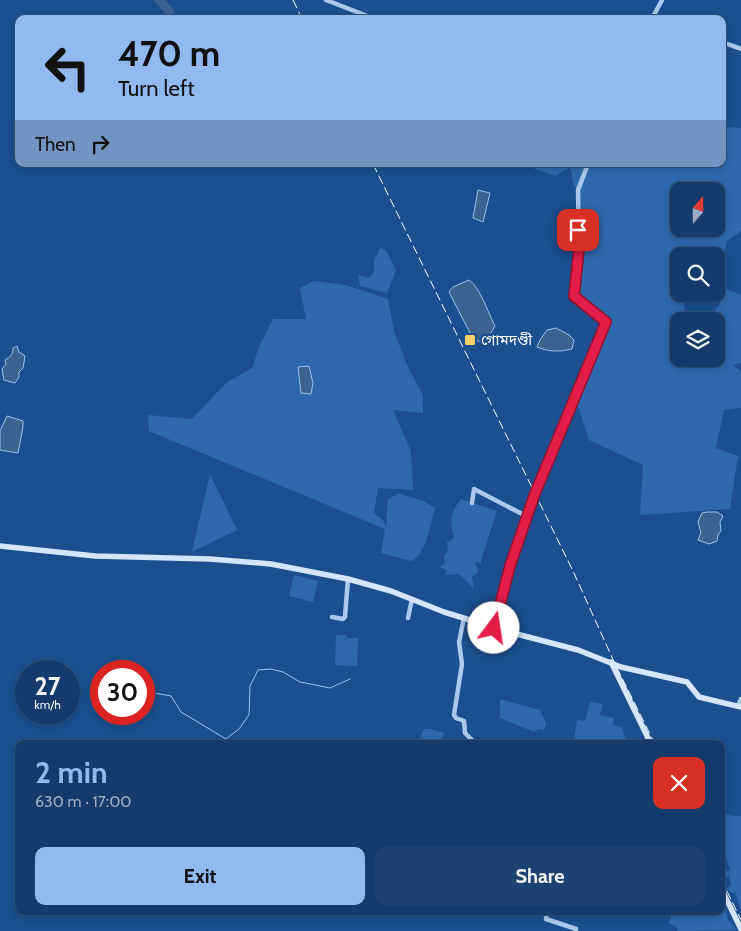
<!DOCTYPE html>
<meta charset="utf-8">
<style>
:root{--surface:#143b6b;--page:#1d4271;--text:#f1f3f6;--muted:#9dadc1;--line:#33557e;--accent:#90b9f0}
body{margin:0;font-family:Cabin,"Noto Sans Bengali",sans-serif;background:var(--page);color:var(--text);height:100vh;display:flex;flex-direction:column;font-size:19px;white-space:nowrap}
*{box-sizing:border-box;margin:0}
p{font-size:16px;color:var(--muted)}
.icon{flex:none;width:28px;height:28px;fill:none;stroke:currentColor;stroke-width:2;stroke-linecap:round;stroke-linejoin:round}
.map{position:relative;flex:1;overflow:hidden}
.panel{position:absolute;left:15px;top:740px;width:710px;height:175px;display:flex;flex-direction:column;background:var(--surface);border-radius:10px;box-shadow:0 2px 8px #0003,0 0 0 1px var(--line)}
.panel>*{flex:none}
.hud{position:absolute;left:15px;top:15px;width:711px;height:152px;border-radius:10px;box-shadow:0 2px 8px #0003,0 0 0 1px var(--line);background:#90b9f0;color:#111;overflow:hidden}
.needle{width:32px;rotate:20deg}
.controls{position:absolute;left:670px;top:182px;display:grid;gap:10px}
.controls a{display:grid;place-items:center;width:55px;height:55px;border-radius:10px;background:var(--surface);box-shadow:0 2px 8px #0003,0 0 0 1px var(--line);font-size:25px}
.speed{position:absolute;left:15px;top:660px;display:flex;gap:10px;font-size:25px;font-weight:700;text-align:center}
.speed>*{display:grid;place-content:center;width:65px;height:65px;border-radius:50%;background:var(--surface);box-shadow:0 2px 8px #0003,0 0 0 1px var(--line);line-height:1}
.speed small{font-size:12px;font-weight:400}
.speed .limit{border:8px solid #d22;background:#fff;color:#111}
.pin{position:absolute;display:grid;place-items:center;width:42px;height:42px;color:#fff;margin:-21px;border-radius:10px;box-shadow:0 2px 8px #0006}
.me{position:absolute;width:55px;margin:-28px;rotate:14deg;stroke-linejoin:round;filter:drop-shadow(0 0 4px #0008)}
.turn{display:flex;align-items:center;gap:18px;height:105px;padding:0 20px;font-size:22px}
.turn .icon{width:65px;height:65px;stroke-width:2.5}
.turn b{display:block;font-size:35px;line-height:42px}
.then{display:flex;align-items:center;height:48px;padding:0 20px;background:#0003;gap:10px;font-size:19px}
.round{display:grid;place-items:center;flex:none;width:52px;height:52px;border-radius:10px;background:var(--page)}
.head{display:flex;align-items:center;justify-content:space-between;height:85px;padding:0 20px}
h1{font-size:30px;font-weight:800;line-height:38px;color:var(--accent)}
.button{display:flex;gap:10px;margin-top:auto;padding:10px 20px}
.button a{flex:1;height:58px;border-radius:10px;background:var(--accent);color:#111;font-size:20px;font-weight:800;line-height:58px;text-align:center}
.button a+a{background:var(--page);color:var(--text)}
.map>svg:first-child{display:block}
.green{fill:#2e69ad;fill-rule:evenodd}
.water{fill:#3c6290;stroke:#9cc4f0}
.lines{fill:none;stroke-linecap:round;stroke-linejoin:round}
.stream{stroke:#9cc4f0;stroke-width:1}
.river{stroke:#3c6290;stroke-width:9}
.minor{stroke:#a9c9ee;stroke-width:4.5}
.secondary{stroke:#d6e6fa;stroke-width:5.5}
.rail{stroke:#fff;stroke-width:1;stroke-dasharray:9 4;stroke-linecap:butt}
.route-casing{stroke:#92132f;stroke-width:12}
.route{stroke:#e11d48;stroke-width:9}
.poi-dot{fill:#ffd166;stroke:#1b4f8f;stroke-width:2}
.labels{text-anchor:middle;stroke-width:5;stroke-linejoin:round;paint-order:stroke}
.poi-label{font-size:15px;fill:#fff;stroke:#1b4f8f;text-anchor:start}
</style>
<div class="map">
<svg width="741" height="931" viewBox="0 0 741 931">
<rect width="100%" height="100%" fill="#1b4f8f"/>
<!-- green -->
<g class="green">
<path d="M 723,127 L 741,128 L 741,231 L 727,241 L 720,273 L 716,274 L 716,256 L 679,256 L 679,294 L 686,294 L 684,305 L 688,321 L 679,321 L 679,359 L 716,359 L 716,321 L 707,321 L 720,304 L 726,289 L 741,295 L 741,363 L 733,365 L 741,372 L 741,408 L 724,410 L 716,448 L 738,456 L 730,509 L 640,515 L 643,465 L 589,440 L 578,406 L 606,322 L 574,296 L 578,190 L 574,186 L 570,167 L 555,176 L 530,167 L 531,164 L 722,164 ZM 679,191 L 716,191 L 716,229 L 679,229 Z"/>
<path d="M 380,248 L 386,250 L 396,270 L 387,293 L 360,286 L 358,275 L 369,278 L 374,272 L 374,261 Z"/>
<path d="M 313,281 L 346,285 L 388,299 L 394,331 L 407,365 L 423,395 L 423,413 L 393,410 L 411,451 L 413,490 L 378,488 L 374,513 L 384,521 L 386,527 L 388,499 L 399,493 L 425,502 L 435,508 C 431,522 426,556 411,561 L 381,553 L 385,529 L 149,431 L 148,415 L 192,419 L 226,383 L 252,368 L 259,347 L 273,319 L 306,319 L 300,288 Z"/>
<path d="M 210,474 L 237,530 L 192,552 Z"/>
<path d="M 461,499 L 497,511 L 481,560 L 481,563 L 475,562 L 478,572 L 475,575 L 472,576 L 474,589 L 459,574 L 445,575 L 447,571 L 440,567 L 445,563 L 444,556 L 448,551 L 447,542 L 452,540 L 454,536 C 449,520 451,512 461,499 Z"/>
<path d="M 294,575 L 318,581 L 313,602 L 289,596 Z"/>
<path d="M 336,635 L 346,635 L 346,638 L 358,638 L 357,666 L 335,665 Z"/>
<path d="M 500,699 L 540,710 L 546,723 L 544,730 L 538,729 L 534,732 L 500,718 Z"/>
<path d="M 590,702 L 603,704 L 600,715 L 614,718 L 613,725 L 622,728 L 628,744 L 585,744 L 574,741 L 577,720 L 585,721 Z"/>
<path d="M 425,729 L 430,729 L 444,733 L 441,744 L 418,744 L 423,730 Z"/>
<path d="M 721,813 L 733,816 L 741,816 L 741,911 L 736,894 L 725,889 L 731,885 L 729,876 L 723,880 L 721,871 L 730,871 L 721,839 Z"/>
<path d="M 721,899 L 727,913 L 728,920 L 737,930 L 677,931 L 678,928 L 669,923 L 673,911 L 721,911 Z"/>
</g>
<!-- water -->
<g class="water">
<path d="M 478,190 L 490,193 L 483,222 L 473,218 Z"/>
<path d="M 469,280 C 480,287 489,315 495,326 L 489,336 L 479,342 L 470,333 L 449,292 L 453,287 Z"/>
<path d="M 556,328 L 569,335 L 574,340 L 572,349 C 559,352 549,352 537,347 L 540,340 L 547,330 Z"/>
<path d="M 17,346 L 19,352 L 25,356 L 23,368 L 19,372 L 19,377 L 15,383 L 4,380 L 2,369 L 6,364 L 5,360 C 10,357 13,355 13,348 Z"/>
<path d="M 309,366 L 313,383 L 311,394 L 301,393 L 298,367 Z"/>
<path d="M 7,416 L 23,421 L 23,427 L 18,453 L 0,450 L 0,431 Z"/>
<path d="M 707,512 L 717,512 L 723,516 L 720,522 L 721,531 L 718,535 L 717,541 L 709,544 L 698,540 L 701,533 L 698,522 L 702,513 Z"/>
</g>
<g class="lines">
<!-- stream -->
<path class="stream" d="M 144,694 L 149,692 L 171,696 L 181,712 L 226,739 L 239,729 L 249,715 L 250,686 L 258,670 L 271,669 L 283,672 L 300,682 L 330,688 L 350,679"/>
<!-- river -->
<path class="river" d="M 159,0 L 170,12"/>
<!-- minor -->
<g class="minor">
<path d="M 326,0 L 375,19"/>
<path d="M 654,15 L 663,19"/>
<path d="M 654,19 L 654,15 L 662,0"/>
<path d="M 722,42 L 741,49"/>
<path d="M 472,503 L 474,489 L 528,517"/>
<path d="M 332,617 L 343,619 L 345,617 L 348,579"/>
<path d="M 408,618 L 412,599"/>
<path d="M 464,618 L 459,642 L 462,664 L 454,715 L 456,718 L 464,721 L 465,733 L 476,744"/>
<path d="M 494,628 L 510,566 L 534,495 L 606,322 L 574,296 L 579,249 L 578,190 L 588,164"/>
<path d="M 738,706 L 741,699"/>
<path d="M 547,911 L 546,919 L 576,929"/>
</g>
<!-- secondary -->
<g class="secondary">
<path d="M 0,546 L 95,556 L 210,559 L 271,564 L 348,579 L 391,591 L 444,612 L 509,632 L 578,650 L 621,667 L 687,682 L 699,697 L 741,707"/>
<path d="M 611,662 L 651,744"/>
<path d="M 721,888 L 741,929"/>
</g>
<!-- rail -->
<g class="rail">
<path d="M 293,0 L 302,19"/>
<path d="M 373,164 L 573,571 L 615,664 L 655,744"/>
<path d="M 721,879 L 741,920"/>
</g>
</g>
<g class="lines">
<defs>
<path id="route" d="M 494,628 L 510,566 L 534,496 L 606,322 L 574,296 L 579,249 L 578,230"/>
</defs>
<!-- route casing -->
<use href="#route" class="route-casing"/>
<!-- route -->
<use href="#route" class="route"/>
</g>
<!-- markers -->
<rect class="poi-dot" x="464" y="334" width="12" height="12" rx="2.5"/>
<g class="labels">
<!-- poi labels -->
<g class="poi-label">
<text x="481" y="345">গোমদণ্ডী</text>
</g>
</g>
</svg>
<div class="controls">
<a><svg class="needle" viewBox="-14 -14 28 28"><path d="M0-13l5 13h-10z" fill="#e53935"/><path d="M0 13l5-13h-10z" fill="#9dadc1"/></svg></a>
<a><svg class="icon" aria-label="search" viewBox="0 0 24 24"><circle cx="10" cy="10" r="6"/><path d="M15 15l6 6"/></svg></a>
<a><svg class="icon" aria-label="layers" viewBox="0 0 24 24"><path d="M12 4l9 5-9 5-9-5zM3 14l9 5 9-5"/></svg></a>
</div>
<div class="speed"><div>27<small>km/h</small></div><div class="limit">30</div></div>
<div class="pin" style="left:578px;top:230px;background:#d93025"><svg class="icon" aria-label="arrive" viewBox="0 0 24 24"><path d="M6 21V4h12l-3 4 3 4H6"/></svg></div>
<svg class="me" style="left:494px;top:628px" viewBox="-20 -20 40 40"><circle r="19" fill="#fff"/><path d="M0-13L10 11 0 6-10 11z" fill="#e11d48"/></svg>
<div class="hud">
<div class="turn"><svg class="icon" aria-label="left" viewBox="0 0 24 24"><path d="M17 20v-9H6M10 6l-5 5 5 5"/></svg><div><b>470 m</b>Turn left</div></div>
<div class="then">Then<svg class="icon" aria-label="right" viewBox="0 0 24 24"><path d="M7 20v-9h11M14 6l5 5-5 5"/></svg></div>
</div>
<section class="panel">
<div class="head"><div><h1>2 min</h1><p>630 m · 17:00</p></div><a class="round" style="background:#d93025;color:#fff"><svg class="icon" aria-label="close" viewBox="0 0 24 24"><path d="M6 6l12 12M18 6L6 18"/></svg></a></div>
<div class="button"><a>Exit</a><a>Share</a></div>
</section>
</div>
